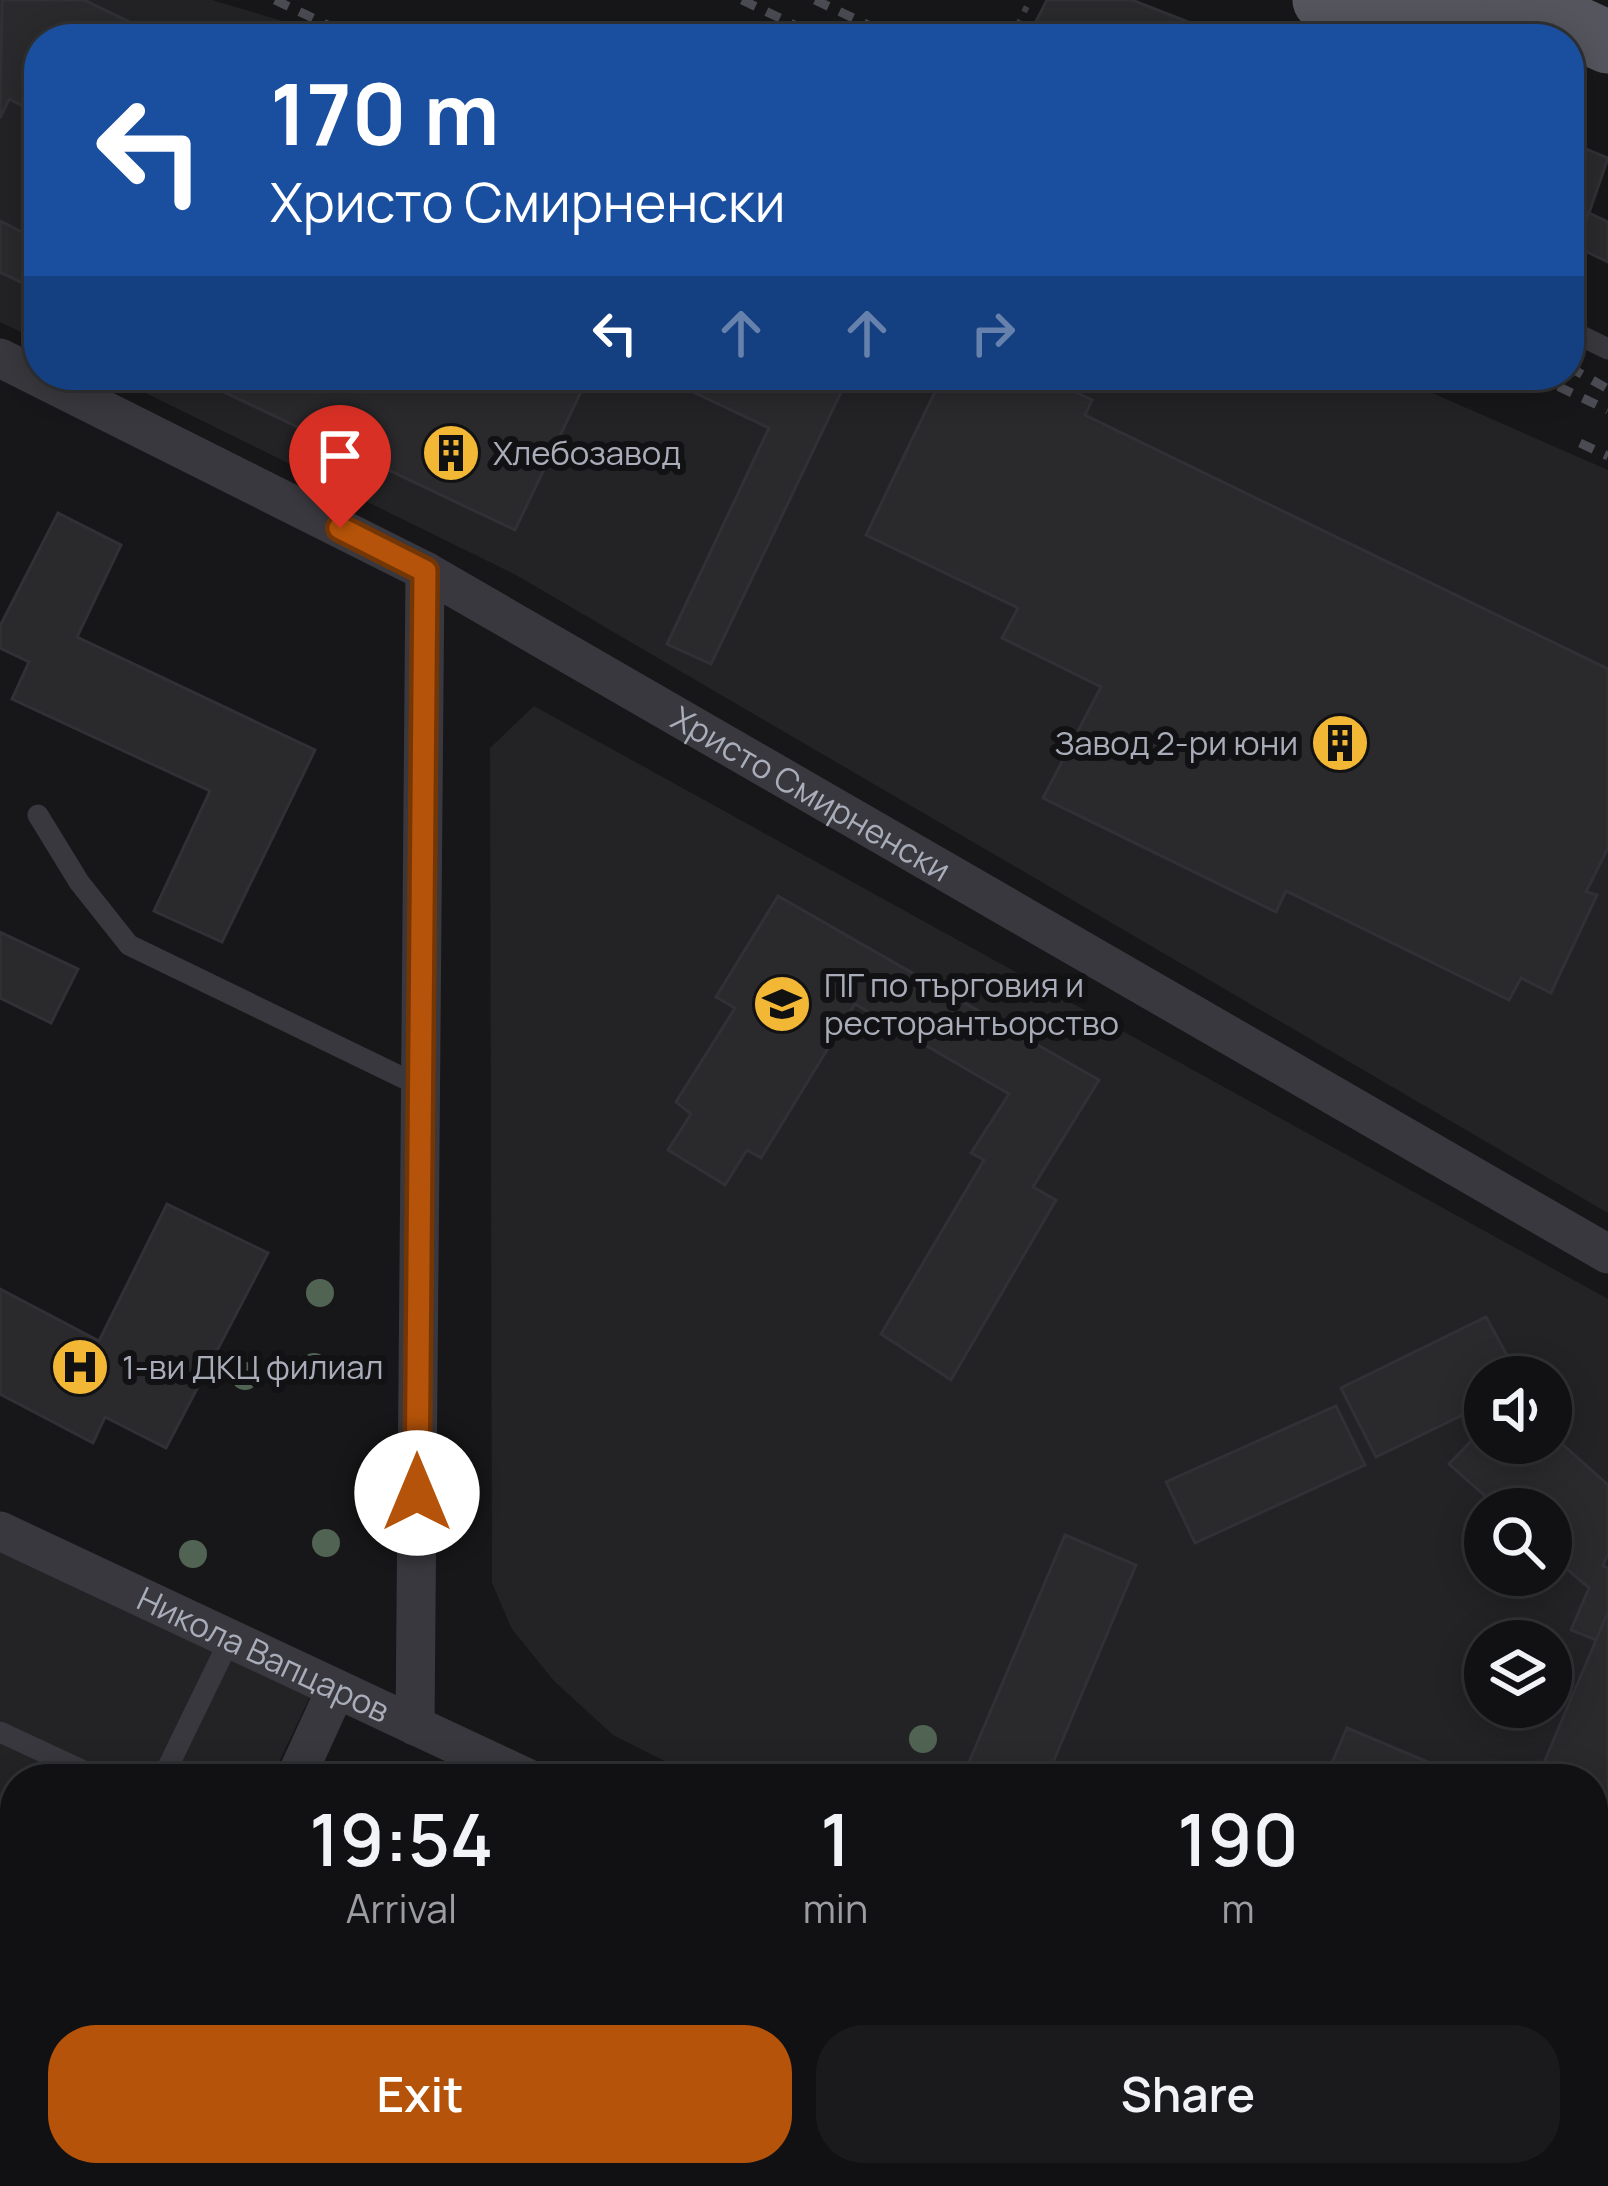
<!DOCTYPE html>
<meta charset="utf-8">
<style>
:root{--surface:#111113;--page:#1a1a1c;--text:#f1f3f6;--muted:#9c9da0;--line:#303133;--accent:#b45309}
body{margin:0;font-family:Manrope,sans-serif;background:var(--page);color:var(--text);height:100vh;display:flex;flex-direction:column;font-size:45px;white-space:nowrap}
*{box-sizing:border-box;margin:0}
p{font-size:39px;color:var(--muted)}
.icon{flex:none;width:66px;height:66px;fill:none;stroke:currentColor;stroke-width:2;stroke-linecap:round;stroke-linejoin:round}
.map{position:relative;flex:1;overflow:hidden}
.drawer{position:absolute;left:0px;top:1764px;width:1608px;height:423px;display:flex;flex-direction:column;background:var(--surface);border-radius:48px 48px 0 0;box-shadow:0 6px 30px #0003,0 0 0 3px var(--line)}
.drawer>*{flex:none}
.banner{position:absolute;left:24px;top:24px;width:1560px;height:366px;border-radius:48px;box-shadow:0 6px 30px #0003,0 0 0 3px var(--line);background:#1a4fa0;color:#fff;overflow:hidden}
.controls{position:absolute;left:1464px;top:1356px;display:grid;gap:24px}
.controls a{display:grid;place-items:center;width:108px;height:108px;border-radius:50%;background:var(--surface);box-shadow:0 6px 30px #0003,0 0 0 3px var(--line);font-size:60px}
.pin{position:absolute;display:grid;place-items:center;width:102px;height:102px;color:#fff;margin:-123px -51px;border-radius:50% 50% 50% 0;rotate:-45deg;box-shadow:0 0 12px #0007}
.pin .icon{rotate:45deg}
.me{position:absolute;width:132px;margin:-66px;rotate:0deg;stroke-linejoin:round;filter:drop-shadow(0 0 9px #0008)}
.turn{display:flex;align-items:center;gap:42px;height:252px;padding:0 48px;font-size:54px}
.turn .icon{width:156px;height:156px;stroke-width:2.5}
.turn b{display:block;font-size:84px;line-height:102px}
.lanes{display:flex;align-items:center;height:114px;padding:0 48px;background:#0003;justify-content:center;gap:60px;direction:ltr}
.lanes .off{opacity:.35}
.eta{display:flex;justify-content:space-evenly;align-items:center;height:204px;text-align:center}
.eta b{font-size:72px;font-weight:600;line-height:84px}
.cta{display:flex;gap:24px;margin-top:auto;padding:24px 48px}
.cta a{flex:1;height:138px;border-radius:48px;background:var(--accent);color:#fff;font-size:48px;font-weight:600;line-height:138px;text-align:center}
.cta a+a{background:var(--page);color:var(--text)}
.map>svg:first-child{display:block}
.built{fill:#232326;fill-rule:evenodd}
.building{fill:#2a2a2d;stroke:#313135;stroke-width:3}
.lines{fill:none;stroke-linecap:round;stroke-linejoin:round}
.path{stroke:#3e3f45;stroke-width:6;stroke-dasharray:6 9;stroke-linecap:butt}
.lane{stroke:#38383e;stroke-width:21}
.street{stroke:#38383e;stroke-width:39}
.secondary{stroke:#46474e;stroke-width:57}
.primary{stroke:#54555d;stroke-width:63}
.rail{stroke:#4b4c53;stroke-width:9;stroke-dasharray:15 12;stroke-linecap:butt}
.tree{fill:#516453}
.route-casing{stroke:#753606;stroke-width:30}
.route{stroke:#b45309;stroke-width:21}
.labels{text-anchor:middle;stroke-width:12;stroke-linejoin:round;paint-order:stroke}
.poi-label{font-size:33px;fill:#a9adb9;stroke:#121214;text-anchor:start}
.street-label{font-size:33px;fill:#a9adb9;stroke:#121214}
</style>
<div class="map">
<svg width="1608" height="2186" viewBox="0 0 1608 2186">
<rect width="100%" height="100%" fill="#171719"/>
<!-- built -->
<g class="built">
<path d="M 0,0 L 212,0 L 343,39 L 39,39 L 39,341 L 0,322 Z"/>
<path d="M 109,375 L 1391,375 L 1608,470 L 1608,1213 L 516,575 Z"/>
<path d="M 534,706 L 1608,1299 L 1608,1817 L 1597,1840 L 1593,1779 L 1252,1779 L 1217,1763 L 1209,1779 L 700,1779 L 613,1735 L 554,1681 L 512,1629 L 492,1583 L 490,748 ZM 1485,1377 L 1551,1377 L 1551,1443 L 1485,1443 ZM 1485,1509 L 1551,1509 L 1551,1575 L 1485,1575 ZM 1485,1641 L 1551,1641 L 1551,1707 L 1485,1707 Z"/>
<path d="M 0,1531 L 316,1684 L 271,1779 L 15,1779 L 15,2172 L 84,2172 L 77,2186 L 0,2186 Z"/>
</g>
<!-- building -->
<g class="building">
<path d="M 2,0 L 84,0 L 165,39 L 39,39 L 39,114 L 9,99 L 0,118 Z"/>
<path d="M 1047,0 L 1132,0 L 1229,38 L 1027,39 Z"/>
<path d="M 1569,142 L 1608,158 L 1589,213 L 1569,205 Z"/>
<path d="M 39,206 L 39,291 L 0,272 L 0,221 L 26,234 Z"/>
<path d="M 1589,213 L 1608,222 L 1608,262 L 1573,245 Z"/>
<path d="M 188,375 L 589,375 L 515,530 Z"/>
<path d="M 657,375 L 820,375 L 844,386 L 711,664 L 667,644 L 769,428 Z"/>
<path d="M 943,375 L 1040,375 L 1092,400 L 1085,415 L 1608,669 L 1608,848 L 1586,892 L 1597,895 L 1551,993 L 1521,978 L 1509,1000 L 1286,891 L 1276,912 L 1043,798 L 1101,687 L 1002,638 L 1018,608 L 866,535 Z"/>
<path d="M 58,513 L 121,545 L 77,637 L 315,750 L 222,942 L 154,911 L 210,791 L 12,699 L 29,662 L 0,648 L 0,626 Z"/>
<path d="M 778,896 L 1099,1080 L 1033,1187 L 1056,1200 L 951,1380 L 881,1334 L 984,1160 L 971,1153 L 1009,1094 L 855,1004 L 761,1158 L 747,1150 L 725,1185 L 668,1150 L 691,1114 L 676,1102 L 735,1008 L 716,997 Z"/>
<path d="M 0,932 L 78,969 L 51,1023 L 0,998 Z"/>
<path d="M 167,1204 L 268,1253 L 166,1448 L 105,1417 L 93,1443 L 0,1394 L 0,1289 L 99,1341 Z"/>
<path d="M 1486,1317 L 1519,1377 L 1485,1377 L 1485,1404 L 1376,1457 L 1341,1388 Z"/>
<path d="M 1336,1406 L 1365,1465 L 1195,1543 L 1166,1482 Z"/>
<path d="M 1485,1427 L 1485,1443 L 1551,1443 L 1551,1434 L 1608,1485 L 1608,1554 L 1603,1566 L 1608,1568 L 1608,1612 L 1596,1640 L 1571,1630 L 1589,1588 L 1551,1555 L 1551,1509 L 1500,1509 L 1449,1464 Z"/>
<path d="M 1065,1535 L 1136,1565 L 1046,1779 L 962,1779 Z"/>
<path d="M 1608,1612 L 1608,1801 L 1604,1809 L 1593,1805 L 1593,1779 L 1537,1779 Z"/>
<path d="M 1347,1728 L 1468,1779 L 1325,1779 Z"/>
<path d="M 307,2172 L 391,2172 L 385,2186 L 302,2186 Z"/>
<path d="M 579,2172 L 663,2172 L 657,2186 L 573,2186 Z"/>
<path d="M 842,2172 L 927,2172 L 921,2186 L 836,2186 Z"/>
<path d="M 1051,2172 L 1152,2172 L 1146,2186 L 1085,2186 Z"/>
</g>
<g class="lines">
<!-- path -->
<g class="path">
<path d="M 1011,39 L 1030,0"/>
<path d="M 1606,2163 L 1608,2157"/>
<path d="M 1593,2171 L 1608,2136"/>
<path d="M 1278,2172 L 1285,2186"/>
<path d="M 1586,2186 L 1592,2172"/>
</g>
<!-- lane -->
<g class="lane">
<path d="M 1569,330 L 1608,349"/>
<path d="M 38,815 L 79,882 L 129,945 L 420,1086"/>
<path d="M 0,1732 L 101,1779"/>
<path d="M 162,1779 L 230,1639"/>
<path d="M 0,2113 L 15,2082"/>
</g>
<!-- street -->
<g class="street">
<path id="s1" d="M 0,358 L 425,571 L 1608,1254"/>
<path id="s2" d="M 0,1531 L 529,1779"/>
<path d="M 415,1726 L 425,571"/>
<path d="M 295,1779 L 336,1689"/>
<path d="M 1365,2172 L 1393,2186"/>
<path d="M 108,2186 L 114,2172"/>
</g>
<!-- secondary -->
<g class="secondary">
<path d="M 1593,1915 L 1608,1883"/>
<path d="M 1593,2026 L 1608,1994"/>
<path d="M 1441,2186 L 1450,2172"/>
<path d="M 1517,2186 L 1523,2172"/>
</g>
<!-- primary -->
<g class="primary">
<path d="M 1324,0 L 1521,39"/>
<path d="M 1515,0 L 1608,42"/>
</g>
<!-- rail -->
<g class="rail">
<path d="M 275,0 L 357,39"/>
<path d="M 742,0 L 824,39"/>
<path d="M 815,0 L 898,39"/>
<path d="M 1569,367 L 1608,389"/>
<path d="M 1534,375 L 1608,410"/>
<path d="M 1580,443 L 1608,456"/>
</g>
</g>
<!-- trees -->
<g class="tree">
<circle cx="320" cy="1293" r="14"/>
<circle cx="314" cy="1367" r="14"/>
<circle cx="245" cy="1376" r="14"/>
<circle cx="326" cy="1543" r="14"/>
<circle cx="193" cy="1554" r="14"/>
<circle cx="923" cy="1739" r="14"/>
</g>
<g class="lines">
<defs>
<path id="route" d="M 340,528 L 425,571 L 417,1493"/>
</defs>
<!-- route casing -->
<use href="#route" class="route-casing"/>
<!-- route -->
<use href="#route" class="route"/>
</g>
<!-- icons -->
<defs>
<symbol id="building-disc" viewBox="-11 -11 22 22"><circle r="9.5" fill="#f2b735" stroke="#121214"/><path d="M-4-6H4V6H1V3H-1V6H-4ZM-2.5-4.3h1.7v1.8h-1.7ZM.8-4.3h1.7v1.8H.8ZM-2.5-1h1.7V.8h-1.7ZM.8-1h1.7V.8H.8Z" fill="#111"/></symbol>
<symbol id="school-disc" viewBox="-11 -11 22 22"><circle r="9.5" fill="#f2b735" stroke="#121214"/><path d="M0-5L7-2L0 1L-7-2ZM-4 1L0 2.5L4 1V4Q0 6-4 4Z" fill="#111"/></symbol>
<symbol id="hospital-disc" viewBox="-11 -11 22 22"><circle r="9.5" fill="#f2b735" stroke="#121214"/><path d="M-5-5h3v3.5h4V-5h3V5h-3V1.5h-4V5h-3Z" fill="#111"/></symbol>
</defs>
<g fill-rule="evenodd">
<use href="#building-disc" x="418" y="420" width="66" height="66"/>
<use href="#building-disc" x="1307" y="710" width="66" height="66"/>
<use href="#school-disc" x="749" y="971" width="66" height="66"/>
<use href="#hospital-disc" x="47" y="1334" width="66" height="66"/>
</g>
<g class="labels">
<!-- poi labels -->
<g class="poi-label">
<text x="493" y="465">Хлебозавод</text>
<text x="1298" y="755" text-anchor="end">Завод 2-ри юни</text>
<text x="824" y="997">ПГ по търговия и<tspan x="824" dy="38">ресторантьорство</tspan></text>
<text x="122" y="1379">1-ви ДКЦ филиал</text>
</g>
<!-- street labels -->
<g class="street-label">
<text dy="12" stroke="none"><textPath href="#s1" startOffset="921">Христо Смирненски</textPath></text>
<text dy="12" stroke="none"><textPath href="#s2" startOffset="291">Никола Вапцаров</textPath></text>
</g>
</g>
</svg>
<div class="controls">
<a><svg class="icon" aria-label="sound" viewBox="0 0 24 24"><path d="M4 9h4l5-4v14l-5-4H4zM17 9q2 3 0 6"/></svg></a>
<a><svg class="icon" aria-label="search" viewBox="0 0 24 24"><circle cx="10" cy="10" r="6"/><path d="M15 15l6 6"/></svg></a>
<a><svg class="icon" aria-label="layers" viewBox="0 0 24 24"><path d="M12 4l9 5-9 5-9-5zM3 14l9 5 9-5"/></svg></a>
</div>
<div class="pin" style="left:340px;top:528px;background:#d93025"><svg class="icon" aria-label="arrive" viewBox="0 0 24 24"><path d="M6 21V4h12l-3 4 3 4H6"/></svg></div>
<svg class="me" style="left:417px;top:1493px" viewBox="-20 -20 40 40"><circle r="19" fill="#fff"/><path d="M0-13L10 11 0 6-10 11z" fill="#b45309"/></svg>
<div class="banner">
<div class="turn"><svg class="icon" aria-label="left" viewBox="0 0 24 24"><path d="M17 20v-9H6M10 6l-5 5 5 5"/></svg><div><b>170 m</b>Христо Смирненски</div></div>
<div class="lanes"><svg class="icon" aria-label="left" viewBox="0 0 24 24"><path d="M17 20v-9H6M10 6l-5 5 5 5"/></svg><svg class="icon off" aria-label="ahead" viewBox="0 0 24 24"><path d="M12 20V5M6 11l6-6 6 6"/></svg><svg class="icon off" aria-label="ahead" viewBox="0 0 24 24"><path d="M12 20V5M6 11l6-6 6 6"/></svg><svg class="icon off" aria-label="right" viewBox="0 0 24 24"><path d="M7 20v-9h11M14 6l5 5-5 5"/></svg></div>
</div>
<section class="drawer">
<div class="eta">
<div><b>19:54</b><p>Arrival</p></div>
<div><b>1</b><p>min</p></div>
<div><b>190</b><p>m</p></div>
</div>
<div class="cta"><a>Exit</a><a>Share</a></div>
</section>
</div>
